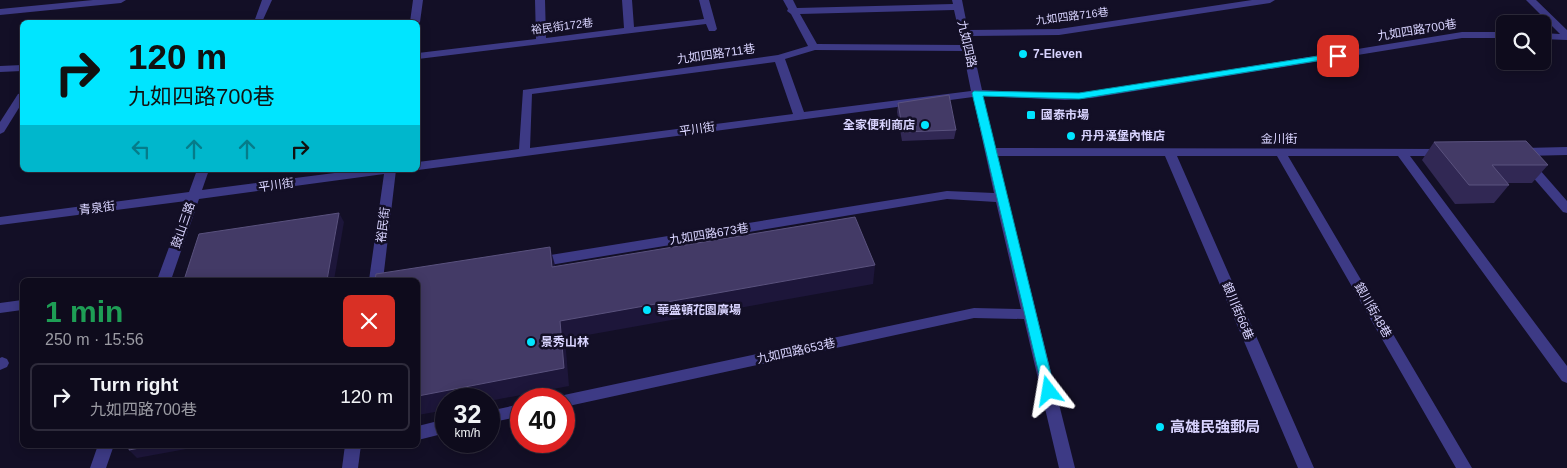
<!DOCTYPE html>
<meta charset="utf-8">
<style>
:root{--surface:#0e0b1c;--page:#171425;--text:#f1f3f6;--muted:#9b9ba3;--line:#2e2b3b}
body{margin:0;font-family:Arial,"Noto Sans TC",sans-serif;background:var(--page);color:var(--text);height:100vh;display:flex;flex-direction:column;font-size:19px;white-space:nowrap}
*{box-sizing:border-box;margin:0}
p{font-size:16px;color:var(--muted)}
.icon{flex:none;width:28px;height:28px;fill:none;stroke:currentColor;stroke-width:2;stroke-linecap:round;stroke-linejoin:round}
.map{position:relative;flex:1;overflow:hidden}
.details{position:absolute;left:20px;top:278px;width:400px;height:170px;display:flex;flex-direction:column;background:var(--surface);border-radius:8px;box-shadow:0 2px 12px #0003,0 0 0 1px var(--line)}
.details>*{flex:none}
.guide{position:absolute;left:20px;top:20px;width:400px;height:152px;border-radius:8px;box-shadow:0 2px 12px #0003,0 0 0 1px var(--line);background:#00e5ff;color:#111;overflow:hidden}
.tools{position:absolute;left:1496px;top:15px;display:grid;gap:10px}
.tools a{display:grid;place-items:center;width:55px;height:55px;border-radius:8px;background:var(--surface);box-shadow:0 2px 12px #0003,0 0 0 1px var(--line);font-size:25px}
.speed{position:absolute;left:435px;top:388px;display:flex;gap:10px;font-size:25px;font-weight:700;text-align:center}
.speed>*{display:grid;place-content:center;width:65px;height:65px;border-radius:50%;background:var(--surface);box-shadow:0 2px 12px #0003,0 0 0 1px var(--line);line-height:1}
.speed small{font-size:12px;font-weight:400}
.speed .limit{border:8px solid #d22;background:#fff;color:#111}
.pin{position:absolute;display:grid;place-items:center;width:42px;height:42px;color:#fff;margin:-21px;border-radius:10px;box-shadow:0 2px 8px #0006}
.me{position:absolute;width:55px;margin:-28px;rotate:346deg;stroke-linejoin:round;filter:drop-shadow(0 0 4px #0008)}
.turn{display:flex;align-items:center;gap:18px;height:105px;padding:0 25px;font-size:22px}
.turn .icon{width:65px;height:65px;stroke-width:2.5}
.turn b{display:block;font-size:35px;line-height:42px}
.lanes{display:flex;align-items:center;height:48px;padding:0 25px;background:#0003;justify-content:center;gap:25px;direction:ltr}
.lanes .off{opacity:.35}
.round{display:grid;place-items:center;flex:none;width:52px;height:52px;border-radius:8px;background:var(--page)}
.head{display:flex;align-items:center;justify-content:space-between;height:85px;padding:0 25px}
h1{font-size:30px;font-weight:700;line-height:38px;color:#1e9e55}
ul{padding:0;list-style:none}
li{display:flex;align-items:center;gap:15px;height:68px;margin:0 10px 8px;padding:0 15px;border:2px solid var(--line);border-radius:8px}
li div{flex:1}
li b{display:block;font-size:19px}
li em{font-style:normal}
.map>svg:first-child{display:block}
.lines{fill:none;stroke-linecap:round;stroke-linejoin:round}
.minor{fill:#3d3a85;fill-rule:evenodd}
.wall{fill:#312854}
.shaded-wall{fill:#1d163a}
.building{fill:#433a66;stroke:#5a527e}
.route{fill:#00e5ff;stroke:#0095a6}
.poi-dot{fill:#00e5ff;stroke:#130f26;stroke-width:2}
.labels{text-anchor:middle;stroke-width:5;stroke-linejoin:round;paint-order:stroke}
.far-street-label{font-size:11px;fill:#d9d4ff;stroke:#130f26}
.street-label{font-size:12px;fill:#d9d4ff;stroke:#130f26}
.poi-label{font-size:12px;font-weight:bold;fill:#d9d4ff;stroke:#130f26;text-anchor:start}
.near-poi-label{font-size:15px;font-weight:bold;fill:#d9d4ff;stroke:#130f26;text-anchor:start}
</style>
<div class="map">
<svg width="1567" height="468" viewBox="0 0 1567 468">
<rect width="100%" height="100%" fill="#130f26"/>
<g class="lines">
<!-- minor -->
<g class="minor">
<path d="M 93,0 L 126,0 L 121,3 L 0,15 L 0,9 Z"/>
<path d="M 262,0 L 272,0 L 262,22 L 254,22 Z"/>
<path d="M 413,0 L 423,0 L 420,22 L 418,24 L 418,22 L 410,22 Z"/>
<path d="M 535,0 L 545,0 L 546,38 L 624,28 L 622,0 L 632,0 L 634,27 L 704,19 L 699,0 L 709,0 L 717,29 L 715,31 L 709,31 L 706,24 L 418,59 L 418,53 L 536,39 Z"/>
<path d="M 783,0 L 793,0 L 797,8 L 953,4 L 952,0 L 962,0 L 968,30 L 1059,29 L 1252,0 L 1275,0 L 1270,3 L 1059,35 L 970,36 L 982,90 L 1065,94 L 1092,92 L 1462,32 L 1505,32 L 1505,38 L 1462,38 L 1092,98 L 1065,100 L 983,96 L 995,148 L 1447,149 L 1449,152 L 1443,156 L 1410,156 L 1567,366 L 1567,383 L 1562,381 L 1398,156 L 1288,156 L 1472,468 L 1456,468 L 1277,156 L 1177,156 L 1314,468 L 1298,468 L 1165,156 L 997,156 L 1075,468 L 1059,468 L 1024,319 L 974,318 L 564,407 L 564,399 L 558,399 L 564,395 L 974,308 L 1021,309 L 996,202 L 947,199 L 538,267 L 533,265 L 532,262 L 533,259 L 538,257 L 947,191 L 994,193 L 973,97 L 418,170 L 418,162 L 519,149 L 523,90 L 778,55 L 808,46 L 791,14 L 787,11 L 788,9 ZM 954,10 L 962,45 L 817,44 L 800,14 ZM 815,50 L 963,51 L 971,91 L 804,112 L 785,59 ZM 775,62 L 793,114 L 530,148 L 532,94 Z"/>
<path d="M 1526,0 L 1536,0 L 1567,30 L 1567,40 L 1542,39 L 1542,33 L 1560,34 Z"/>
<path d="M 22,65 L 22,71 L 0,72 L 0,66 Z"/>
<path d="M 22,93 L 22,103 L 4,132 L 0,134 L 0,122 L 18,94 Z"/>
<path d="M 1567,147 L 1567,155 L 1520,156 L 1514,152 L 1520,148 Z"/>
<path d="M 1528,160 L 1532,161 L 1567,201 L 1567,213 L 1563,212 L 1524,167 L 1522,164 Z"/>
<path d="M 197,170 L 209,170 L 202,190 L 358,170 L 396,170 L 383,280 L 369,280 L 384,174 L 199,199 L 171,280 L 157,280 L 186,201 L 0,225 L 0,217 L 189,192 Z"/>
<path d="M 22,300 L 22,310 L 0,313 L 0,303 Z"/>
<path d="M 2,357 L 7,359 L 9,363 L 7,367 L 0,370 L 0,358 Z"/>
<path d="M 521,404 L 521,416 L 489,423 L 489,411 Z"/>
<path d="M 446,419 L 446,433 L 418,440 L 418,426 Z"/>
<path d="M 98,445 L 114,445 L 106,468 L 90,468 Z"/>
<path d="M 345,445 L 361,445 L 358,468 L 342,468 Z"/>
</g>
</g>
<!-- wall -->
<g class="wall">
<path d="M 898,103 L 956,130 L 954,139 L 902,141 L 897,112 Z"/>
<path d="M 1434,142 L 1548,165 L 1532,183 L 1508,183 L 1509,185 L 1494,203 L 1455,204 L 1422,160 Z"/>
</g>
<!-- shaded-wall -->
<g class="shaded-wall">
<path d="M 339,213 L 344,222 L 334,280 L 327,280 Z"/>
<path d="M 550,247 L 555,265 L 557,285 L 552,267 Z"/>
<path d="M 875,265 L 873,284 L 565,339 L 569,386 L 489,401 L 489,399 L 446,399 L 446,410 L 418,415 L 418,396 L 560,321 Z"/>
<path d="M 155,445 L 208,445 L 137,458 L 129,450 Z"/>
</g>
<!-- building -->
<g class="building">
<path d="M 949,95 L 956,130 L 903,132 L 898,103 Z"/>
<path d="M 1526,141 L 1548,165 L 1492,165 L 1509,185 L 1469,185 L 1434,142 Z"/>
<path d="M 339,213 L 327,280 L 184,280 L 199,234 Z"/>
<path d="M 855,217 L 875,265 L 560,321 L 564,368 L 418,396 L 418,280 L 375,280 L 376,274 L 550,247 L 552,267 Z"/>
<path d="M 130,445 L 155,445 L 129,450 Z"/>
</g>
<!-- route -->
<path class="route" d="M 1338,53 L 1341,54 L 1341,57 L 1079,99 L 983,96 L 1055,391 L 1053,395 L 1044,395 L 972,93 L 974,91 L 1079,93 Z"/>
<!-- markers -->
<g class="poi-dot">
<circle cx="1023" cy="54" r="5"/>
<rect x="1026" y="110" width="10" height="10" rx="2.5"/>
<circle cx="925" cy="125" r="5"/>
<circle cx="1071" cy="136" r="5"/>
<circle cx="647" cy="310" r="5"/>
<circle cx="531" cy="342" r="5"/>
<circle cx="1160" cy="427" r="5"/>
</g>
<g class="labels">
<!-- far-street labels -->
<g class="far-street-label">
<text transform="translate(1072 16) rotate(-7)" y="4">九如四路716巷</text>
<text transform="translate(562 26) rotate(-7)" y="4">裕民街172巷</text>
</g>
<!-- street labels -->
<g class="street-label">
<text transform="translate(1417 30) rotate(-9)" y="4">九如四路700巷</text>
<text transform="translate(967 44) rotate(77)" y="4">九如四路</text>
<text transform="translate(716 54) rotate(-8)" y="4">九如四路711巷</text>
<text transform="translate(697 129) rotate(-8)" y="4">平川街</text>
<text x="1279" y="143">金川街</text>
<text transform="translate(276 185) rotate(-8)" y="4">平川街</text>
<text transform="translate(97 208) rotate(-7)" y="4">青泉街</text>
<text transform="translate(183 225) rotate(-71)" y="4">鼓山三路</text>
<text transform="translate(383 225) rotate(-83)" y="4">裕民街</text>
<text transform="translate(709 234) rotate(-9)" y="4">九如四路673巷</text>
<text transform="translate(1373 310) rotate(60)" y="4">銀川街48巷</text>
<text transform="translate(1238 311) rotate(67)" y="4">銀川街66巷</text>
<text transform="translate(796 351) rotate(-12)" y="4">九如四路653巷</text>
</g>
<!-- poi labels -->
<g class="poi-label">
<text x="1033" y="58">7-Eleven</text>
<text x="1041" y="119">國泰市場</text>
<text x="915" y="129" text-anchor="end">全家便利商店</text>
<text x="1081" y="140">丹丹漢堡內惟店</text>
<text x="657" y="314">華盛頓花園廣場</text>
<text x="541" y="346">景秀山林</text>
</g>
<!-- near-poi labels -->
<g class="near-poi-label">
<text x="1170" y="432">高雄民強郵局</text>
</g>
</g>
</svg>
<div class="tools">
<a><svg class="icon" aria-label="search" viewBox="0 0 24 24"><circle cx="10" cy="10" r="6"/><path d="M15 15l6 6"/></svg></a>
</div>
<div class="speed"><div>32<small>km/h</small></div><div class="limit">40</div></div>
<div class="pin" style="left:1338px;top:56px;background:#d93025"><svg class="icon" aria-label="arrive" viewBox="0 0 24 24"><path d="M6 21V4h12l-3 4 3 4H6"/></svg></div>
<svg class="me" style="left:1049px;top:391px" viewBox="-20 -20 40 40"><path d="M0-17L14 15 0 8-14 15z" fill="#00e5ff" stroke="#fff" stroke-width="4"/></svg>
<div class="guide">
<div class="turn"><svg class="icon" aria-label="right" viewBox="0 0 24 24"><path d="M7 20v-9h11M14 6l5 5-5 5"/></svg><div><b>120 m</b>九如四路700巷</div></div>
<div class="lanes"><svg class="icon off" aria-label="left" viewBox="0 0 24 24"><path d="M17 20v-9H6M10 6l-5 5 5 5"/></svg><svg class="icon off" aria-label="ahead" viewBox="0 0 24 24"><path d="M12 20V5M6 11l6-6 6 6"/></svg><svg class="icon off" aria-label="ahead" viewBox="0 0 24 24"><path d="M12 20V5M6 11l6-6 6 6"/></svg><svg class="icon" aria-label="right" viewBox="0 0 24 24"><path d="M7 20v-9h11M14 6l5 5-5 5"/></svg></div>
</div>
<section class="details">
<div class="head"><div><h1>1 min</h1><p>250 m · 15:56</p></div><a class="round" style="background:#d93025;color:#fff"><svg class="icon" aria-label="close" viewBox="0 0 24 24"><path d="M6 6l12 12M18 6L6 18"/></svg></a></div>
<ul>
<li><svg class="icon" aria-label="right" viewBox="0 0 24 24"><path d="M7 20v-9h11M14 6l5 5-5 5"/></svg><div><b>Turn right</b><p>九如四路700巷</p></div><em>120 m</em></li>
</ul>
</section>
</div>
